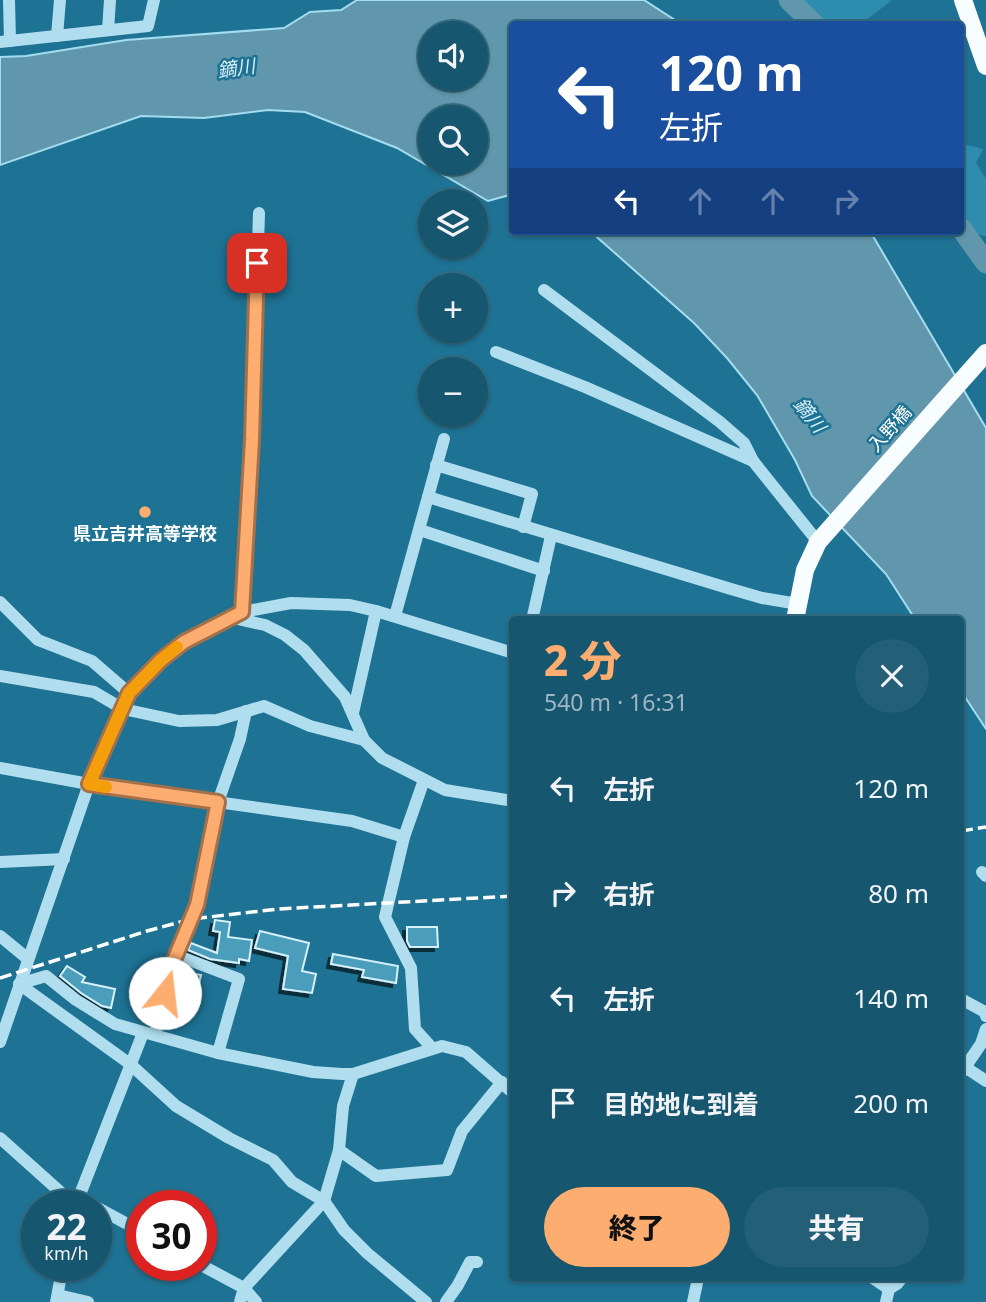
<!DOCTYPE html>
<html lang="ja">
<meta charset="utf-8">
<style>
:root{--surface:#16566f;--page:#235f77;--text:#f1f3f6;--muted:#9eb7c3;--line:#356c82;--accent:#fdad70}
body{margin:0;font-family:"Noto Sans","Noto Sans JP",sans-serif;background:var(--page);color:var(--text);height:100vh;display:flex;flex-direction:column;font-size:26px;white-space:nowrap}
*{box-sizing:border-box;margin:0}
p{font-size:23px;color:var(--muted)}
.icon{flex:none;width:38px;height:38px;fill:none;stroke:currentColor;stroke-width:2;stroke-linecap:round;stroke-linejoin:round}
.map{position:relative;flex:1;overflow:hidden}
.side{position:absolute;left:509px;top:616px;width:455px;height:665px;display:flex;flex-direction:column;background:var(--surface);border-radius:7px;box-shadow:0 2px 5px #0004,0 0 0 2px var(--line)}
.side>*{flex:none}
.top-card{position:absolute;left:509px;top:21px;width:455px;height:214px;border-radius:7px;box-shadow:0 2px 5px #0004,0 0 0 2px var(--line);background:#1a4fa0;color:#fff;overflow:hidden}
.tools{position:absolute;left:418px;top:21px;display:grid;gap:14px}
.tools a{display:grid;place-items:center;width:70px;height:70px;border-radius:50%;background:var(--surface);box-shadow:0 2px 5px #0004,0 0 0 2px var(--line);font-size:35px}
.speed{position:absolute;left:21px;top:1190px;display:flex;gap:14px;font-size:35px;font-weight:700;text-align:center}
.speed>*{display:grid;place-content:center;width:91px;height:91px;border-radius:50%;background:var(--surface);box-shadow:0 2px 5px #0004,0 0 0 2px var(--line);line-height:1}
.speed small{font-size:18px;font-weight:400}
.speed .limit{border:10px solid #d22;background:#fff;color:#111}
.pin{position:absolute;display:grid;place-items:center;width:60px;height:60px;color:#fff;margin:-30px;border-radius:14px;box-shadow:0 4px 10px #0006}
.me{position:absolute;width:77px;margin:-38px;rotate:16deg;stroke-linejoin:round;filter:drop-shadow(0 0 5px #0008)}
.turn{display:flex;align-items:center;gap:24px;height:147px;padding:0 35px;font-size:32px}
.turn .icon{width:91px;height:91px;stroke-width:2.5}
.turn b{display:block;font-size:49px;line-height:60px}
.lanes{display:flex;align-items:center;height:66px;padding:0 35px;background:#0003;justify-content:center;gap:35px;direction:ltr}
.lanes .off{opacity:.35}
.round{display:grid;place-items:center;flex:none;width:74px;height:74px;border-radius:37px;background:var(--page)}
.headline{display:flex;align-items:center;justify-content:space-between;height:119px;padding:0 35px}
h1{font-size:42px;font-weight:800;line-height:52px;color:var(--accent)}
.primary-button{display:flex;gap:14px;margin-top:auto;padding:14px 35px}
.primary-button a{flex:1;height:80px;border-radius:42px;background:var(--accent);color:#111;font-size:28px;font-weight:800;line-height:80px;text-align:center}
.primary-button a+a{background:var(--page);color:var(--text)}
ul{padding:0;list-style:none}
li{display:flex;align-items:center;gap:21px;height:105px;padding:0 35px}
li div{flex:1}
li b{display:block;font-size:26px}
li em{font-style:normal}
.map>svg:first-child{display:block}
.green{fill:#2e8caf}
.water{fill:#6097ac;stroke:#a4dcf0;stroke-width:2;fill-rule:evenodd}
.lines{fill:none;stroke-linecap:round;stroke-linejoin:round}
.river{stroke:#6097ac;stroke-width:21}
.building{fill:#4b9dbc;stroke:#d6f1fa;stroke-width:2;filter:url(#shadow)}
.minor{stroke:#b0deee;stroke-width:12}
.major{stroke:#f8fdff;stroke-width:18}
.rail{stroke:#fff;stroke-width:3.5;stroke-dasharray:12 5;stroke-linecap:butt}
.route-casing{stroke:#a47049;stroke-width:18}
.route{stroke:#fdad70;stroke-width:12}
.slow{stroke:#f59e0b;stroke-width:12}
.poi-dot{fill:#fdad70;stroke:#1e7294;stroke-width:2.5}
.labels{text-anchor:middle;stroke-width:5;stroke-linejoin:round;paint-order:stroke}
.street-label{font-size:18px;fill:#fff;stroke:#1e7294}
.poi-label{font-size:18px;font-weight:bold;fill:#fff;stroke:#1e7294}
.water-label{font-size:19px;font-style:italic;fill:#d7f0f9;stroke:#1e7294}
</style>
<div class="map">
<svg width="986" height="1302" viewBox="0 0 986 1302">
<defs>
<filter id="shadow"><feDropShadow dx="-4" dy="4" stdDeviation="0" flood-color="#0009"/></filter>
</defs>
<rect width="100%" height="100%" fill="#1e7294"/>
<!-- green -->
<g class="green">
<path d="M 803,0 L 892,0 L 861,24 L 828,24 Z"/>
<path d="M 961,139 L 963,144 L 983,149 L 976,163 L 986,179 L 986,236 L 972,233 L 961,217 Z"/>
</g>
<!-- water -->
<g class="water">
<path d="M 357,0 L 644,0 L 681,24 L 513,24 L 513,194 L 488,201 L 397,148 L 305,112 L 268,110 L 204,118 L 141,116 L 0,165 L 0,57 L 26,56 L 126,40 L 284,28 L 310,12 L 341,10 ZM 430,33 L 476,33 L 476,79 L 430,79 ZM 430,117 L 476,117 L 476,163 L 430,163 Z"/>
<path d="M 590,231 L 870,231 L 986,428 L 986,729 L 961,691 L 961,620 L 915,619 L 886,574 L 812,496 L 795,460 L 757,395 L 727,358 L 694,323 Z"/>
</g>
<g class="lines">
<!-- river -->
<g class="river">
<path d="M 789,0 L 814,24"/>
<path d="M 961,228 L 986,263"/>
</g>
</g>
<!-- building -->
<g class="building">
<path d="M 215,920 L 230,922 L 228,937 L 252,940 L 249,961 L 239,959 L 239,963 L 210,959 L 188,950 L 191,943 L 217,953 L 220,932 L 213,931 Z"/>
<path d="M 407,927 L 437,927 L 438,947 L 410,947 L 407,941 Z"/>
<path d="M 260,931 L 309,943 L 302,971 L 316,974 L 312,993 L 283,989 L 288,956 L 255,948 Z"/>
<path d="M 333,954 L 398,966 L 396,983 L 362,977 L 364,970 L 331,964 Z"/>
<path d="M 67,966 L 85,977 L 82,982 L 115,989 L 111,1008 L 102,1006 L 81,993 L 60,976 Z"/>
<path d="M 179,971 L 201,975 L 198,988 L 175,983 Z"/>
</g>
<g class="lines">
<!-- minor -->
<g class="minor">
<path d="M 9,0 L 10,41"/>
<path d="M 108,30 L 110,0"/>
<path d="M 57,36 L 60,0"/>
<path d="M 0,42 L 148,26 L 154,0"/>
<path d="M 544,290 L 720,422 L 744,443 L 753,461"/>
<path d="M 496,352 L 585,387 L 753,461 L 818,542"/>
<path d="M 436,465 L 532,494 L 523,527"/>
<path d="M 428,497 L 731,589 L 762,598 L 798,604"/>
<path d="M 420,530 L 544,571"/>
<path d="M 0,602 L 38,640 L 92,661 L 129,693"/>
<path d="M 242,612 L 252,440 L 259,213"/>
<path d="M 395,616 L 444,439"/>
<path d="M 229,617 L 265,625 L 285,635 L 304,650 L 345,697 L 364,740 L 382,758 L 445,790 L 513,801"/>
<path d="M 532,620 L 551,536"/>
<path d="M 0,676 L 94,692 L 123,709 L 179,721 L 217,720 L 264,706 L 310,726 L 364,740"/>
<path d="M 353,713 L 376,611"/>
<path d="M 0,768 L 89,784 L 352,821 L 404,837"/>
<path d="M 424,780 L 404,837 L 385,917 L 411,968 L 415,1029 L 432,1048"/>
<path d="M 0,862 L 64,859"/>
<path d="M 982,872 L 986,876"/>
<path d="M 0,936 L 28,959"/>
<path d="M 176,955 L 239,979 L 218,1053"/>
<path d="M 19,984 L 46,976 L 76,1000 L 115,1024 L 218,1053 L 313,1072 L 342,1074 L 353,1074 L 442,1046 L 466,1052 L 513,1093"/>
<path d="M 19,984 L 130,1064 L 176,1106 L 229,1138 L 273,1160 L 292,1182 L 324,1201 L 344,1230 L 367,1253 L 426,1302"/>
<path d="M 961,999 L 985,1012 L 986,1016"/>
<path d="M 155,1034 L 169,972 L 197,905 L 218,802 L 240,739 L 246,711"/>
<path d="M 0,1042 L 89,784 L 129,693 L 161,660 L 184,642 L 229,617 L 242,612 L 291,603 L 350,605 L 376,611 L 513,653"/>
<path d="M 965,1067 L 986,1081"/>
<path d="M 961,1073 L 981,1044 L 986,1029"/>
<path d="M 0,1138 L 67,1198 L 69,1206"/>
<path d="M 339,1150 L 376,1176 L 447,1170 L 462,1131 L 502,1082"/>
<path d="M 67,1198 L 79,1197 L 143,1033"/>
<path d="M 96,1207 L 142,1232"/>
<path d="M 201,1265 L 244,1288 L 256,1302"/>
<path d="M 873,1278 L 889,1289 L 886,1302"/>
<path d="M 889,1289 L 897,1284 L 902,1278"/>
<path d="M 58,1295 L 88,1302"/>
<path d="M 56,1302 L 63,1265"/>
<path d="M 240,1302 L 244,1288 L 324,1201 L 339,1150 L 343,1106 L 353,1074"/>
<path d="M 446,1302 L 458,1285 L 470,1262 L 477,1262"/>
<path d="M 693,1302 L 698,1278"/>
</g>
<!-- major -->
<g class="major">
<path d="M 963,0 L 986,66"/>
<path d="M 795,620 L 805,570 L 818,542 L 986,353"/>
</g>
<!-- rail -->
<g class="rail">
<path d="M 961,831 L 986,827"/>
<path d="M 0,978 L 147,931 L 191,919 L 279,909 L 513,896"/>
</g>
</g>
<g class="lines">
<defs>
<path id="route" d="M 165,993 L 169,972 L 197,905 L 218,802 L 89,784 L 129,693 L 161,660 L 184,642 L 242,612 L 252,440 L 257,263"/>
</defs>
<!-- route casing -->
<use href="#route" class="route-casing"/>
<!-- route -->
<use href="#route" class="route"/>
<!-- slow -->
<path class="slow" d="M 106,787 L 89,784 L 129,693 L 161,660 L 177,647"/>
</g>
<!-- markers -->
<circle class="poi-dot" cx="145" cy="512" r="7"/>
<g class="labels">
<!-- street labels -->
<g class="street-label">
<text transform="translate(890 429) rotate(-48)" y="6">入野橋</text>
</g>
<!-- poi labels -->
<g class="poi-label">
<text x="145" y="540">県立吉井高等学校</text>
</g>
<!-- water labels -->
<g class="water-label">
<text transform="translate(236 68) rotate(-8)" y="7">鏑川</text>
<text transform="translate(810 415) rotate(52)" y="7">鏑川</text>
</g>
</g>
</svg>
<div class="tools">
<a><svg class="icon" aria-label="sound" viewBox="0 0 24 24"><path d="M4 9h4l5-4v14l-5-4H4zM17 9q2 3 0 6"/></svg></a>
<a><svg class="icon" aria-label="search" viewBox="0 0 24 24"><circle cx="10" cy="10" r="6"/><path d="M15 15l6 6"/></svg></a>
<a><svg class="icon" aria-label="layers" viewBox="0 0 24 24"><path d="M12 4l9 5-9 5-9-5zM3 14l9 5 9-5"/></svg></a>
<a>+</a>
<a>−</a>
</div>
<div class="speed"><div>22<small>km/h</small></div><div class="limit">30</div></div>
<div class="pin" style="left:257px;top:263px;background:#d93025"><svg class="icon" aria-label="arrive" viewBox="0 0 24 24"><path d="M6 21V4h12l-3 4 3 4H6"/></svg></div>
<svg class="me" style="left:165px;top:993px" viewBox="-20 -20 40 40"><circle r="19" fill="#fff"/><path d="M0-13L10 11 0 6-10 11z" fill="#fdad70"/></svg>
<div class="top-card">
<div class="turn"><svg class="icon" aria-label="left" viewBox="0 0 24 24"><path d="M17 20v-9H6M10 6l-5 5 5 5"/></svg><div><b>120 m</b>左折</div></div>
<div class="lanes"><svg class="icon" aria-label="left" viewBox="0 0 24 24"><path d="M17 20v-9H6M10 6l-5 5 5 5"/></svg><svg class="icon off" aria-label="ahead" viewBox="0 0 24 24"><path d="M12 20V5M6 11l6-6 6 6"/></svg><svg class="icon off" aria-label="ahead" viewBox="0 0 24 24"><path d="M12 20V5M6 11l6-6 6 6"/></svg><svg class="icon off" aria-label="right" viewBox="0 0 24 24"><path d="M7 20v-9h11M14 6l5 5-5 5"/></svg></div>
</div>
<section class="side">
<div class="headline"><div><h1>2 分</h1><p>540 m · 16:31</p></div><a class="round"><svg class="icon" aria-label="close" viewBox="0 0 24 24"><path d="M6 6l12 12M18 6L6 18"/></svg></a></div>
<ul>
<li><svg class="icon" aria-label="left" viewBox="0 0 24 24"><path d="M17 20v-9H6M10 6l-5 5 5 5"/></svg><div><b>左折</b></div><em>120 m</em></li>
<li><svg class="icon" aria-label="right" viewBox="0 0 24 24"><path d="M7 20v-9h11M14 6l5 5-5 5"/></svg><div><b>右折</b></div><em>80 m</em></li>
<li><svg class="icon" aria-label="left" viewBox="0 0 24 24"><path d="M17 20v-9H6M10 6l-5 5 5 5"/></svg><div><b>左折</b></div><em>140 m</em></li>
<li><svg class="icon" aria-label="arrive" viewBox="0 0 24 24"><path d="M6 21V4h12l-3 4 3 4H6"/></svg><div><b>目的地に到着</b></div><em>200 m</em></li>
</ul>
<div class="primary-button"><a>終了</a><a>共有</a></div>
</section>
</div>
